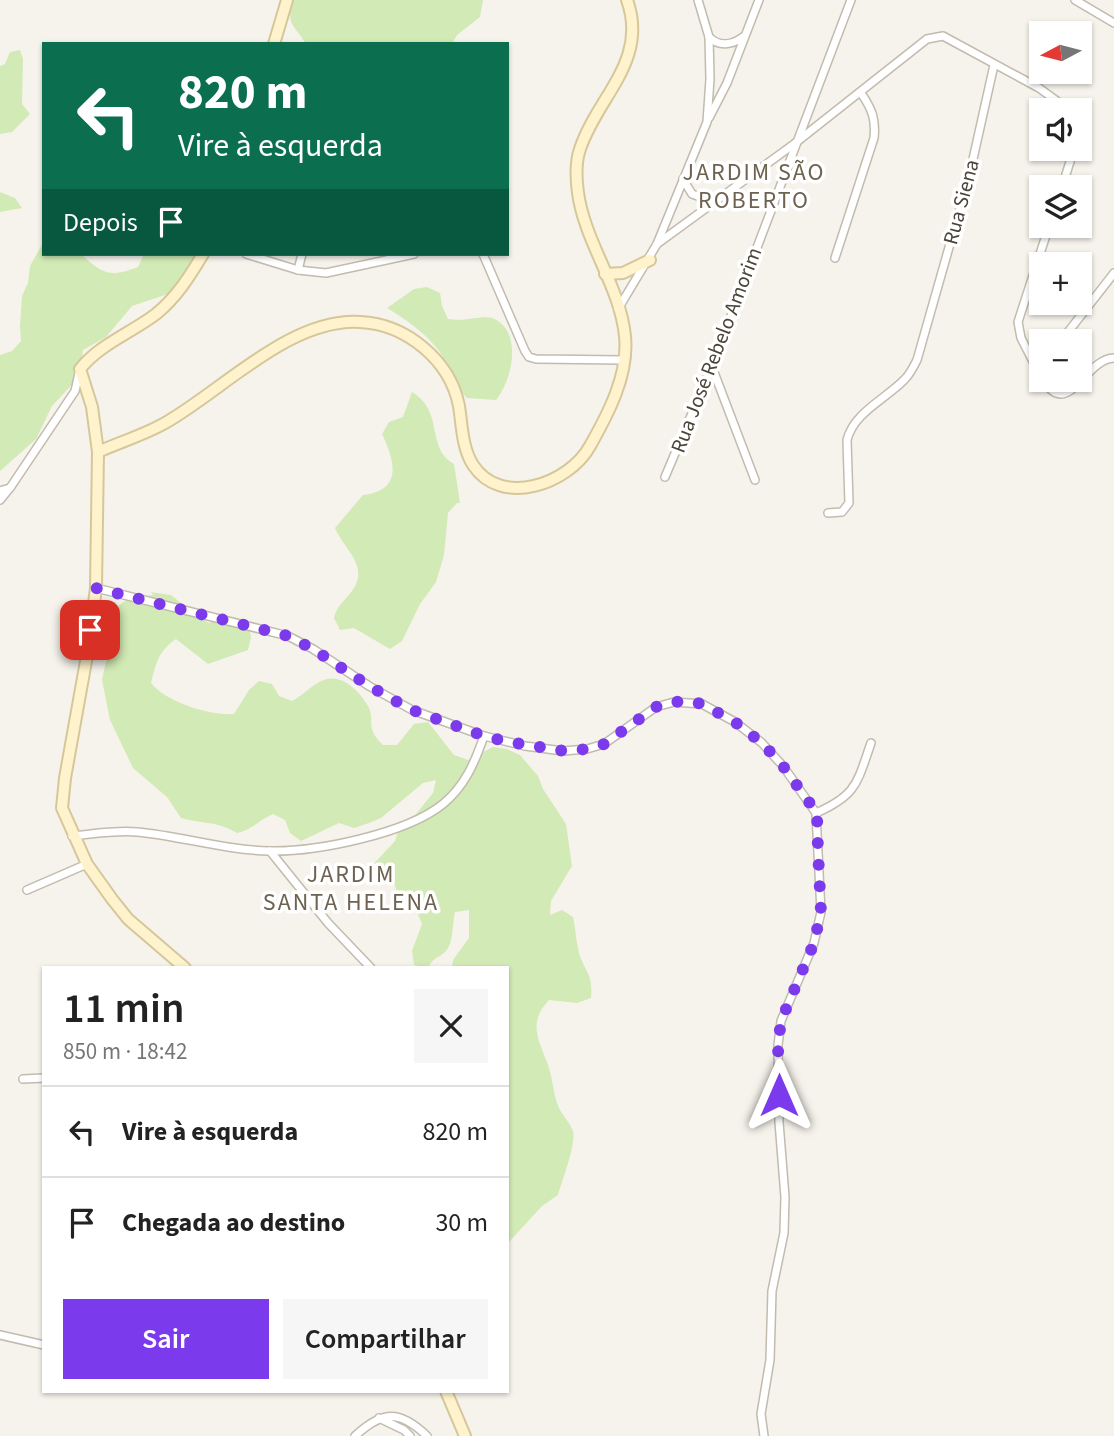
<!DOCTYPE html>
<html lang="pt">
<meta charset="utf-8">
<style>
:root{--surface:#fff;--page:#f6f6f6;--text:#222;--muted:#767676;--line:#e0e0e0;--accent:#7c3aed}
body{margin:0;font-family:"Source Sans 3",sans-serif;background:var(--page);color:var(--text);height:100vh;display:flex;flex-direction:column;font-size:26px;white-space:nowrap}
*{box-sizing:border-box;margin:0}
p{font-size:23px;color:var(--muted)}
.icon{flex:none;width:38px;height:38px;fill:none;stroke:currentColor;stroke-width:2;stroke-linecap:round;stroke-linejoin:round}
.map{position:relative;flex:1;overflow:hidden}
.side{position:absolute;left:42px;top:966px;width:467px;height:427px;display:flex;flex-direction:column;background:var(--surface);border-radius:0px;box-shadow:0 2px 5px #0004}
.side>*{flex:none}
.hud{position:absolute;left:42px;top:42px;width:467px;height:214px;border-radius:0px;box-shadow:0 2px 5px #0004;background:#0b6e4f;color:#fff;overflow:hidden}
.needle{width:46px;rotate:263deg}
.fabs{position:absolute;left:1029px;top:21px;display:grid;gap:14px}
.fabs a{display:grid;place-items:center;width:63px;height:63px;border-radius:0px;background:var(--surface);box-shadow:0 2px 5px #0004;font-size:35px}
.pin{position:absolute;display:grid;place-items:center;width:60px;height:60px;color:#fff;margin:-30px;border-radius:14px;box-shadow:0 4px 10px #0006}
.me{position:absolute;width:77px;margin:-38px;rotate:0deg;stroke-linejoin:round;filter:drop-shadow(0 0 5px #0008)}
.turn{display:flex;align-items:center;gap:24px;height:147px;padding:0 21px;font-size:32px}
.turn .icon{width:91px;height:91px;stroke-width:2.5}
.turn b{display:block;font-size:49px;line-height:60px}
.then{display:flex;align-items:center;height:66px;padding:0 21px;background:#0003;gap:14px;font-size:26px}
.round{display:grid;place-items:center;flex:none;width:74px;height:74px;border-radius:0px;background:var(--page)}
.summary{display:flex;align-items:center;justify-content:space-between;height:119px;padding:0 21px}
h1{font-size:42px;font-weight:600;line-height:52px}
.button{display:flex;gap:14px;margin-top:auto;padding:14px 21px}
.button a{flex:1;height:80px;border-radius:0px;background:var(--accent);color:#fff;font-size:28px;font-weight:600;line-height:80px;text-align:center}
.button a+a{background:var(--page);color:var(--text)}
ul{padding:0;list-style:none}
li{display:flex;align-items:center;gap:21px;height:91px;padding:0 21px;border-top:2px solid var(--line)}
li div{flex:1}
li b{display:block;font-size:26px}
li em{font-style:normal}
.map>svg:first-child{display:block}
.green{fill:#d2eab5}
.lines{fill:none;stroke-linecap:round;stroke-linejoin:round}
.street-casing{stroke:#c2bbae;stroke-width:10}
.secondary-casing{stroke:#d6c79b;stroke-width:14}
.street{stroke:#fff;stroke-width:7}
.secondary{stroke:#fff3cd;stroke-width:10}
.route{stroke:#7c3aed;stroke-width:12;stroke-dasharray:0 21.6}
.labels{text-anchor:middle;stroke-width:7;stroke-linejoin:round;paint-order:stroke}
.street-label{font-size:21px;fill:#4b4439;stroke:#fff}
.quarter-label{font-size:24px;letter-spacing:2px;fill:#6e6250;stroke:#fff}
</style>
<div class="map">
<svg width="1114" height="1436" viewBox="0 0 1114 1436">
<rect width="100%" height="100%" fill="#f6f3ec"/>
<!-- green -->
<g class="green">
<path d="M 293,0 L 483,0 L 480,17 L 457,35 L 452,44 L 306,44 C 295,25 285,25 293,0 Z"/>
<path d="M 20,50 L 23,59 L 22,104 L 30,114 L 12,132 L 0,134 L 0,66 L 5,64 L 10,52 Z"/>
<path d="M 0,192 L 15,198 L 22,208 L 0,212 Z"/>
<path d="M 44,241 L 44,254 L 81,254 C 102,274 110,278 138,267 L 144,254 L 203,254 L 171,293 L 132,306 L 106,337 L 83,350 L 79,377 L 52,406 L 36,439 L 0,471 L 0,355 L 12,351 L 21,341 L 20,326 L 22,296 L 28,283 L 30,266 Z"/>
<path d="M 427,287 L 440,293 L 442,306 L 448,319 C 463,322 483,315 492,318 C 524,330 512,381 496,400 L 467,398 C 454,385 450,367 439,351 C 426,333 405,319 387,308 L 414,289 Z"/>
<path d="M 412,392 C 445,412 425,447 454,464 L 460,503 L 457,503 L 448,513 L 444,555 L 436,582 L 420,604 L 402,641 L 390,649 L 354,628 L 340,630 L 334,618 C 337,605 344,602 352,591 C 370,566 345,551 335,528 L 363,495 C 403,491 395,461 382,434 L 389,422 L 403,417 Z"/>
<path d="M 151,592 L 171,595 L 181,603 L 180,607 L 209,623 C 224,616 233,615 248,623 L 251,637 L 248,650 L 208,664 L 176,639 C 158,651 156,664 151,683 C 166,702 210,716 234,714 L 249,690 L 259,681 L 272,684 L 279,696 L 292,701 C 304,695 312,684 324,680 C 342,673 360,692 368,706 C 376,721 364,727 383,745 L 397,745 L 414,724 L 428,722 L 454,755 L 468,760 L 493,747 L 507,749 L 520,755 L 538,776 L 543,789 L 566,824 L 572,866 L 551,901 L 550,915 L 562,910 L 573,917 C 576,930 576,944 580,956 C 587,975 593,975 591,998 L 577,1003 L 549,1000 C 527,1023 539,1040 548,1065 C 553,1079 553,1094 559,1108 C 562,1115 571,1124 573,1131 C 576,1146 562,1180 558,1195 L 542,1206 L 508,1243 L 508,968 L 452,968 L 453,960 L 469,938 L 469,910 L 455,912 C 452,924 454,943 445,952 C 437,959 434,957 428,968 L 414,965 L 412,951 L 422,924 L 417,912 L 403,907 L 393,881 L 383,872 L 367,871 L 395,841 L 398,832 L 407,825 L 433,793 L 436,780 L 423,783 L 381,818 L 369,823 L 354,828 L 339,823 L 301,841 L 290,833 L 285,820 L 273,814 C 259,820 252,830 237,833 C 218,821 202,824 181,818 L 167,797 L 133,768 L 110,720 L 102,680 L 118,606 L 129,598 L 153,595 Z"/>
</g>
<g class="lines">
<defs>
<g id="street">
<path d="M 1075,0 L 1114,23"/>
<path d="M 709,37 C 719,47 732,45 743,37"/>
<path d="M 709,118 L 727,83 L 759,0"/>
<path d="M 683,179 L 692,194 L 714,202"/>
<path d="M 1062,187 L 1074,149"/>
<path d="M 657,244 L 794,144 L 927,39 L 943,36 L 1039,88 L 1057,101 L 1064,110"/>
<path d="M 246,254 L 298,270 L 326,273 L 414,254"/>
<path d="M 483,254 L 525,351 L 529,357 L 536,359 L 624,360"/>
<path d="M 835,258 L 874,138 C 876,119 872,109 861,93"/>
<path d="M 298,270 L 302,254"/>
<path d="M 618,309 L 657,244 L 707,122 L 710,79 L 709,37 L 698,0"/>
<path d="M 1061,341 L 1114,273"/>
<path d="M 712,367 L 755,480"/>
<path d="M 1041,377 L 1021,338 L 1018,322 L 1049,226"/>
<path d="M 1043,380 C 1069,421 1084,359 1114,358"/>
<path d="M 665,477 L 712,366 L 851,0"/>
<path d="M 0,491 L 10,488 L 75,391 L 79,373"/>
<path d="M 0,500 L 9,489"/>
<path d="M 828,513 L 842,512 L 849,503 L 847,440 C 854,412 886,399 905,379 C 910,374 914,366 917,360 L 969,177 L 994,65"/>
<path d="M 96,588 L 288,636 L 313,649 L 369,686 L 412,710 L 484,736 L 525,746 L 563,751 L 587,749 L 604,744 L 656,707 L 674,702 L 702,704 L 735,722 L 762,743 L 783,766 L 816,813 L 821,912 L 814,943 L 781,1021 L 778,1045 L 779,1122 L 785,1197 L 784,1233 L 772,1291 L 770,1360 L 761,1414 L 764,1436"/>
<path d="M 816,813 C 857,795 857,783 871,743"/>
<path d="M 72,836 C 93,834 116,830 137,832 C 181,836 224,850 269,851 C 316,852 406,834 443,804 C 465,786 475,762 484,736"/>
<path d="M 270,851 L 328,923 L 371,968"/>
<path d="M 27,890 L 87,864"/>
<path d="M 23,1079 L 44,1078"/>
<path d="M 0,1335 L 44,1345"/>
<path d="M 379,1418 L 404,1430 L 410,1436"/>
<path d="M 355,1436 C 383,1410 400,1410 427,1436"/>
</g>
<g id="secondary">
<path d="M 274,44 L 287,0"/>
<path d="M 605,274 L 623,273 L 650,260"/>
<path d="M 98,452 C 120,442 144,435 165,423 C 223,390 290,318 360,322 C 406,324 450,360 459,406 C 462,425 462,448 473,465 C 501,508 569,484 590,446 C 608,414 629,375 625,336 C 620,286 585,243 578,193 C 576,178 575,163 580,149 C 597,97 649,61 627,0"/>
<path d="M 185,968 L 128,919 L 112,899 L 87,864 L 62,808 L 65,778 L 88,650 L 96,588 L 98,452 L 92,407 L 80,369 C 100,344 131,333 156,314 C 176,298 190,276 203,254"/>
<path d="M 446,1391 L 465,1436"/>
</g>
</defs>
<!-- street casing -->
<use href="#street" class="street-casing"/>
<!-- secondary casing -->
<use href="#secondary" class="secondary-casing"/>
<!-- street -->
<use href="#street" class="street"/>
<!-- secondary -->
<use href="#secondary" class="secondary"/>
</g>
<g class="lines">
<!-- route -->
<path class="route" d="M 90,630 L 96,588 L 288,636 L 313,649 L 369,686 L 412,710 L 484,736 L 504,741 L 564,751 L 587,749 L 604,744 L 656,707 L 674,702 L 688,701 L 702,704 L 735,722 L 762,743 L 783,766 L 817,813 L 818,851 L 821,912 L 814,943 L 781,1021 L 778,1045 L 779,1095"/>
</g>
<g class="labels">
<!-- street labels -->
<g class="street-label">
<text transform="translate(961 202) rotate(-75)" y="7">Rua Siena</text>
<text transform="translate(716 350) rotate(-69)" y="7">Rua José Rebelo Amorim</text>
</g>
<!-- quarter labels -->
<g class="quarter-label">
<text x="754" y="180">JARDIM SÃO<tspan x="754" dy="28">ROBERTO</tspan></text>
<text x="351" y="882">JARDIM<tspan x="351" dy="28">SANTA HELENA</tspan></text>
</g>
</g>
</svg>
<div class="fabs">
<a><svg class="needle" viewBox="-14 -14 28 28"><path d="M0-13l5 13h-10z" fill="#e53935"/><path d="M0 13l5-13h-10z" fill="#767676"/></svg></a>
<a><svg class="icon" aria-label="sound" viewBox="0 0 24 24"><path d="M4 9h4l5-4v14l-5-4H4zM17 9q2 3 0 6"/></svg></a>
<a><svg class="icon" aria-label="layers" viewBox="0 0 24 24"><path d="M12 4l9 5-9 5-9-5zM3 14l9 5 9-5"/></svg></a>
<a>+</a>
<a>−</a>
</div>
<div class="pin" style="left:90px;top:630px;background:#d93025"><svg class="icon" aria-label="arrive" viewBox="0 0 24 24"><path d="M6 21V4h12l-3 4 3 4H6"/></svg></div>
<svg class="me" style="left:779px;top:1095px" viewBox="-20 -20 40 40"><path d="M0-17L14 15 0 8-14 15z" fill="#7c3aed" stroke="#fff" stroke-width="4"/></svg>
<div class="hud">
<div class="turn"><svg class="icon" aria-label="left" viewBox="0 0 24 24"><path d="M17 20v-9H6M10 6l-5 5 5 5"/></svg><div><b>820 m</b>Vire à esquerda</div></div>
<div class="then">Depois<svg class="icon" aria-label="arrive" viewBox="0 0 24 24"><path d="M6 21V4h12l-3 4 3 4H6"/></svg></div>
</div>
<section class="side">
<div class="summary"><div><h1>11 min</h1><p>850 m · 18:42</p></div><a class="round"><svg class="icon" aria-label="close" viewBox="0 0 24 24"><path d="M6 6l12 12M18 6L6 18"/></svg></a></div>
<ul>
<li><svg class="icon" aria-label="left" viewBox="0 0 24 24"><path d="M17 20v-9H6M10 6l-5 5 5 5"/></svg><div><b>Vire à esquerda</b></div><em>820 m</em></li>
<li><svg class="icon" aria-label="arrive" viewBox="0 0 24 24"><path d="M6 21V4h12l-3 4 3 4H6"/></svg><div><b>Chegada ao destino</b></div><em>30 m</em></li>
</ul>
<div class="button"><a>Sair</a><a>Compartilhar</a></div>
</section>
</div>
